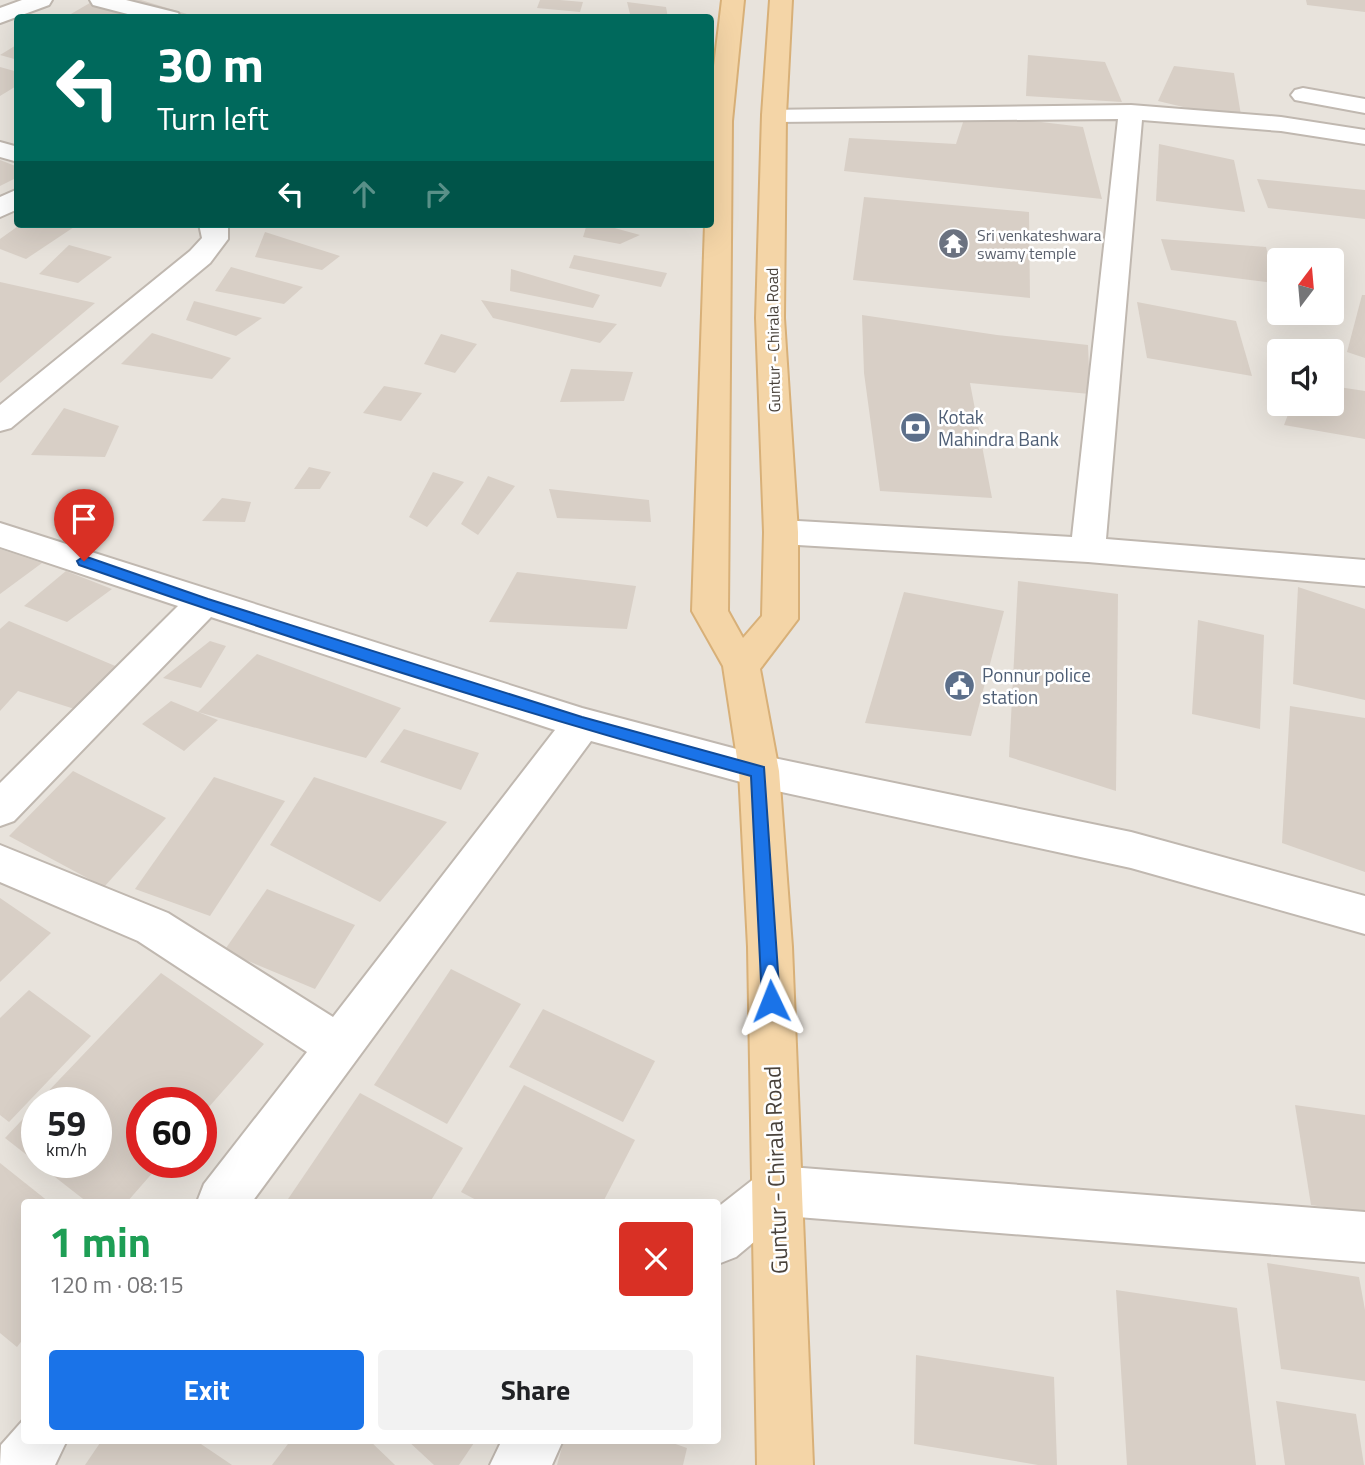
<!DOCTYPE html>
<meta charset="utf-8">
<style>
:root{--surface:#fff;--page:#f2f2f2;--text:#202124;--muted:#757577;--accent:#1a73e8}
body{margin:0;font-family:"Titillium Web",sans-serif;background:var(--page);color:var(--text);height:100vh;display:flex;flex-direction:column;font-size:26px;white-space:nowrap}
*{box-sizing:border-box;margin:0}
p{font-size:23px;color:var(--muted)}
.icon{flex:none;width:38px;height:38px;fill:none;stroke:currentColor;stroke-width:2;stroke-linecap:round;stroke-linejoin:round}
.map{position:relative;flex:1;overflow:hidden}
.drawer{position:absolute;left:21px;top:1199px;width:700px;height:245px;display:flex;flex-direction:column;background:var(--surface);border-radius:7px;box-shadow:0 7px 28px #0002}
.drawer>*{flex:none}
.banner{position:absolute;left:14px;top:14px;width:700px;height:214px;border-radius:7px;box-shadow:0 7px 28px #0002;background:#00695c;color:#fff;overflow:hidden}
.needle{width:46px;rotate:16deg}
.fabs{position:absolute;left:1267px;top:248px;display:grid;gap:14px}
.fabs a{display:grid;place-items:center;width:77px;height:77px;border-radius:7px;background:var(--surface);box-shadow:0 7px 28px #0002;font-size:35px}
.speed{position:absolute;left:21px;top:1087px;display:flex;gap:14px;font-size:35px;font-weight:700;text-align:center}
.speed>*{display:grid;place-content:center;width:91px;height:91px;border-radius:50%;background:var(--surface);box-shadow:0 7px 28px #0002;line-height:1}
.speed small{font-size:18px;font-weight:400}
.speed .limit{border:10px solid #d22;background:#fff;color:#111}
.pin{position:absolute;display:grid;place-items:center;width:60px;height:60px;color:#fff;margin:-72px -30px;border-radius:50% 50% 50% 0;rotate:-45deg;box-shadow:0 0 7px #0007}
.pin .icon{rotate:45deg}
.me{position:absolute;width:77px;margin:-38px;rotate:358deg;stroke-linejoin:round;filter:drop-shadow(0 0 5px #0008)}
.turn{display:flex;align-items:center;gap:24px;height:147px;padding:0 28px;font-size:32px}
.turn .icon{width:91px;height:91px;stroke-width:2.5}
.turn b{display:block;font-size:49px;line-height:60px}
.lanes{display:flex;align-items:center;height:66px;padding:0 28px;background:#0003;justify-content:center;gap:35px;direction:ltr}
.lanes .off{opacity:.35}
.round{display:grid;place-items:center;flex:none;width:74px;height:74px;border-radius:7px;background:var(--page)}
.summary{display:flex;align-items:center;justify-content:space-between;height:119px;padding:0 28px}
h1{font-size:42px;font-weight:700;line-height:52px;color:#1e9e55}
.action{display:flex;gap:14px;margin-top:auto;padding:14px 28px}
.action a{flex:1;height:80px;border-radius:7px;background:var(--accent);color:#fff;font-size:28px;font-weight:700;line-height:80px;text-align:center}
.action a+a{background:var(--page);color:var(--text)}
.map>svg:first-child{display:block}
.residential{fill:#e8e3dc;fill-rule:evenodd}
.building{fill:#d8cfc6}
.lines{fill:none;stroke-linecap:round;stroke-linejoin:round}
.minor-casing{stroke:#c0b8b0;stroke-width:4}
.primary-casing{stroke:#d8b078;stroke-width:4}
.minor{fill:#fff;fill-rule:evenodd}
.primary{fill:#f4d5a7;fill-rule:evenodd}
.route{fill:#1a73e8;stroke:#114b97;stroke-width:2}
.labels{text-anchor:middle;stroke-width:5;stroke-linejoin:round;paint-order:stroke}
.far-worship-label{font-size:16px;fill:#5b616d;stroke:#fff;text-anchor:start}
.far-street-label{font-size:16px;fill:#49423b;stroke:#fff}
.service-label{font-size:19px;fill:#4e5e75;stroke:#fff;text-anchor:start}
.near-street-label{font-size:23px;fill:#49423b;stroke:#fff}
</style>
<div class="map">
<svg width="1365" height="1465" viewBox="0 0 1365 1465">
<rect width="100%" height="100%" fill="#f5f2ed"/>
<!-- residential -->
<path class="residential" d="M 0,0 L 1365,0 L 1365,1465 L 0,1465 ZM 18,18 L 710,18 L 710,224 L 18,224 ZM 1279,261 L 1332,261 L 1332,313 L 1279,313 ZM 1279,352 L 1332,352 L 1332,404 L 1279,404 ZM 37,1102 L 96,1102 L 96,1162 L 37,1162 ZM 142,1102 L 201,1102 L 201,1162 L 142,1162 ZM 24,1202 L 718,1202 L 718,1440 L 24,1440 Z"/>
<!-- building -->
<g class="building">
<path d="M 95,0 L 141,0 L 187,14 L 181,18 L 64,18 Z"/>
<path d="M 540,0 L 560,0 L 583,2 L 580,12 L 537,8 Z"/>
<path d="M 1306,0 L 1365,0 L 1365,12 L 1307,5 Z"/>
<path d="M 627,2 L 666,7 L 668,18 L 631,18 Z"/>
<path d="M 18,44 L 18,60 L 0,55 Z"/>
<path d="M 1028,55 L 1105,62 L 1122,102 L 1026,96 Z"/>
<path d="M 1174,66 L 1234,73 L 1242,121 L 1158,101 Z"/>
<path d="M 0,67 L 18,72 L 18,85 L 0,96 Z"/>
<path d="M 966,113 L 1083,127 L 1102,199 L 844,171 L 849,138 L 956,144 Z"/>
<path d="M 1159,144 L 1234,160 L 1245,212 L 1156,201 Z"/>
<path d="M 0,160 L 18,167 L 18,177 L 0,186 Z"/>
<path d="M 1257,179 L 1365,190 L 1365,219 L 1268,208 Z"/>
<path d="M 864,197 L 1029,212 L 1030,298 L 853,280 Z"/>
<path d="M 21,224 L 63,224 L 74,227 L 26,259 L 0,249 L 0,239 Z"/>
<path d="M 587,224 L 600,224 L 640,235 L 620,244 L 583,237 Z"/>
<path d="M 265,232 L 340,256 L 322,270 L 255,257 Z"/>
<path d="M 1161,239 L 1266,247 L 1275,283 L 1171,270 Z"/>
<path d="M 69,245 L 112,257 L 78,283 L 39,274 Z"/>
<path d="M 574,255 L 667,273 L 661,287 L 569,268 Z"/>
<path d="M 231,267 L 303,287 L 284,304 L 215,291 Z"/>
<path d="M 511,269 L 600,295 L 593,308 L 510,291 Z"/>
<path d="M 0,282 L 95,303 L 0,383 Z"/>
<path d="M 1362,295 L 1365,295 L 1365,358 L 1347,352 Z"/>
<path d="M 481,300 L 617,324 L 600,343 L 493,318 Z"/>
<path d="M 194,301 L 262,318 L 236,336 L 186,320 Z"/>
<path d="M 1137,302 L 1236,321 L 1252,376 L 1147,358 Z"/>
<path d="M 862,315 L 997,335 L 1088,345 L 1090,394 L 970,383 L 992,498 L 880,491 L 864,373 Z"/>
<path d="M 152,333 L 231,358 L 212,379 L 121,364 Z"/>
<path d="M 441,334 L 477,344 L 455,373 L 424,364 Z"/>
<path d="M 571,369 L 633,372 L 624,401 L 560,402 Z"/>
<path d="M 384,386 L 422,393 L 401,421 L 363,413 Z"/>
<path d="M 1332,386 L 1365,391 L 1365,439 L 1284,425 L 1292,404 L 1332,404 Z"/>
<path d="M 64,408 L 119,426 L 105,457 L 31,455 Z"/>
<path d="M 309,467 L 331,472 L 320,489 L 294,489 Z"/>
<path d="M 433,472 L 464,482 L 427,527 L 409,517 Z"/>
<path d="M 488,476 L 515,486 L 478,535 L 461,524 Z"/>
<path d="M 549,489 L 649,500 L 651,522 L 557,518 Z"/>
<path d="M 222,498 L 251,502 L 245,522 L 202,521 Z"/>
<path d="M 0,549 L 42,563 L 0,594 Z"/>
<path d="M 66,571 L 112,589 L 67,622 L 24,606 Z"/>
<path d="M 517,572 L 636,586 L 627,629 L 489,622 Z"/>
<path d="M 1018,581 L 1118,594 L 1116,791 L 1009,757 Z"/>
<path d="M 1298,587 L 1365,609 L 1365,700 L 1293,684 Z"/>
<path d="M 904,592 L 1004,611 L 971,736 L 865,723 Z"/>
<path d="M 1198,620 L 1264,635 L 1260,729 L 1192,714 Z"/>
<path d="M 9,621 L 120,668 L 84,712 L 18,691 L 0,711 L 0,629 Z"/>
<path d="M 210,641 L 226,646 L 201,688 L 163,678 Z"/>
<path d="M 257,654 L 401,708 L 366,758 L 198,712 L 218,720 L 184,751 L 142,724 L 171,701 L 198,712 Z"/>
<path d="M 1290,706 L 1365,718 L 1365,872 L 1282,843 Z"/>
<path d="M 404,729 L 479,753 L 461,790 L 380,762 Z"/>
<path d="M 73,771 L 166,818 L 104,887 L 9,836 Z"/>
<path d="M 214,777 L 285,801 L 210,916 L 135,889 Z"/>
<path d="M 314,777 L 447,822 L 380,902 L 270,845 Z"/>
<path d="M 267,889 L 355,925 L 315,989 L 224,951 Z"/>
<path d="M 0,898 L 51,933 L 0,982 Z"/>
<path d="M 451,969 L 521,1004 L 447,1124 L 374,1085 Z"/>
<path d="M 161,973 L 264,1044 L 201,1116 L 201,1102 L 142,1102 L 142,1162 L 162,1162 L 127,1202 L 87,1202 L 5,1138 L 37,1104 L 37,1162 L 96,1162 L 96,1102 L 38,1102 Z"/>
<path d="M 29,990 L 91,1036 L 9,1122 L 0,1115 L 0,1018 Z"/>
<path d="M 543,1009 L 655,1061 L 623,1122 L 509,1067 Z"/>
<path d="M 524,1085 L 635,1140 L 603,1202 L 480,1202 L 461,1192 Z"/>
<path d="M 360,1093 L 463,1148 L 430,1202 L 286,1202 Z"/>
<path d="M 1295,1105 L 1365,1115 L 1365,1213 L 1311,1205 Z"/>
<path d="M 0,1163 L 49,1202 L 24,1202 L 24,1338 L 17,1347 L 0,1333 Z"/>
<path d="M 1267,1263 L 1359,1277 L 1365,1310 L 1365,1381 L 1281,1369 Z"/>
<path d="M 1116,1290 L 1237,1308 L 1256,1465 L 1127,1465 Z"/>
<path d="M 916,1355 L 1054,1377 L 1057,1465 L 1038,1465 L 914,1444 Z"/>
<path d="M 1276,1401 L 1356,1414 L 1364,1465 L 1285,1465 Z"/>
<path d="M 102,1440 L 195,1440 L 232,1465 L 85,1465 Z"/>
<path d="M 291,1440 L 369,1440 L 395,1465 L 272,1465 Z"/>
<path d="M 407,1440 L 476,1440 L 459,1465 L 434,1465 Z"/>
<path d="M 564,1440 L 664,1440 L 687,1448 L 683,1465 L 557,1465 Z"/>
</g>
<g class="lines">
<defs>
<g id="minor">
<path d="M 22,0 L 52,0 L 49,5 L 0,23 L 0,8 Z"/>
<path d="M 90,0 L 126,0 L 178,13 L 181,18 L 143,18 L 93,5 Z"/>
<path d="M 1303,88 L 1365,99 L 1365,113 L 1295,100 L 1291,95 L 1295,90 Z"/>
<path d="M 1131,105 L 1281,117 L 1365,130 L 1365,144 L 1281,131 L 1142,120 L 1106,539 L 1365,560 L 1365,586 L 1088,562 L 781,544 L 769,540 L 764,532 L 769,524 L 781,520 L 1072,537 L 1118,119 L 774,122 L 766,120 L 762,115 L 766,110 Z"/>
<path d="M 0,142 L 18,147 L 18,162 L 0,157 Z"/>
<path d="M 18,189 L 18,209 L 0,217 L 0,197 Z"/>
<path d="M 199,224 L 228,226 L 228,239 L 210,263 L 11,428 L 0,431 L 0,405 L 190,251 L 202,238 Z"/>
<path d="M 0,523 L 582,708 L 759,755 L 1131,832 L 1365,896 L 1365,934 L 1131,868 L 759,787 L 591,741 L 252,1202 L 197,1202 L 204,1184 L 307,1052 L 138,941 L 0,882 L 0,845 L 168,913 L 333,1017 L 555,730 L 211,617 L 14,821 L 0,826 L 0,783 L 178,606 L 0,547 Z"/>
<path d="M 777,1166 L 1365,1212 L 1365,1262 L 785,1216 L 736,1257 L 718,1264 L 718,1207 L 760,1174 Z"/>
<path d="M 24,1419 L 24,1440 L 67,1440 L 55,1465 L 0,1465 L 1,1445 Z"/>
<path d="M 502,1440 L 563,1440 L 552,1465 L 490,1465 Z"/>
</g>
<path id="primary" d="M 722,0 L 744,0 L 732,121 L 728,611 L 743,638 L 762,616 L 764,532 L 756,318 L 762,115 L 770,0 L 792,0 L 786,115 L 784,318 L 798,532 L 798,619 L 760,669 L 779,771 L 792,947 L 813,1465 L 757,1465 L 748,947 L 739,771 L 723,666 L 692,611 L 705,224 L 710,224 L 710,99 Z"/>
</defs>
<!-- minor casing -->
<use href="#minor" class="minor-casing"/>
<!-- primary casing -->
<use href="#primary" class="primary-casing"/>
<!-- minor -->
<use href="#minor" class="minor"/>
<!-- primary -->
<use href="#primary" class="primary"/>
</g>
<!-- route -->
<path class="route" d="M 84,556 L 208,599 L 582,717 L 764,767 L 780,1001 L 778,1007 L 771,1010 L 765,1007 L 762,1001 L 751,776 C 524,714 301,643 79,565 L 77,561 Z"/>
<!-- icons -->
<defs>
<symbol id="temple-disc" viewBox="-11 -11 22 22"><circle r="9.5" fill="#6b7280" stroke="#fff"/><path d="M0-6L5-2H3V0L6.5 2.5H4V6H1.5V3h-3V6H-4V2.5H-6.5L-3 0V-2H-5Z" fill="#fff"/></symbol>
<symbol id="bank-disc" viewBox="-11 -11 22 22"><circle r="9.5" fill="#5c6f8a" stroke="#fff"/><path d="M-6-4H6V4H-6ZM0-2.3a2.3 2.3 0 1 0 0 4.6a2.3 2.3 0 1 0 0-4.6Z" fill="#fff"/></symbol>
<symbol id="civic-disc" viewBox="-11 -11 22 22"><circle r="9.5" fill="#5c6f8a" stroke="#fff"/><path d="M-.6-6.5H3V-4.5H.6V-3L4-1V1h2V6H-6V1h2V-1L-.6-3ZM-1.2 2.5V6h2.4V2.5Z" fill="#fff"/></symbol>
</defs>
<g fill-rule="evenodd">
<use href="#temple-disc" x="936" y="226" width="35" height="35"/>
<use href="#bank-disc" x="898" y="410" width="35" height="35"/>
<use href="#civic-disc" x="942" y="668" width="35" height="35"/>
</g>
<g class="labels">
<!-- far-worship labels -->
<g class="far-worship-label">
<text x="977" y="241">Sri venkateshwara<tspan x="977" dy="18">swamy temple</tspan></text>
</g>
<!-- far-street labels -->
<g class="far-street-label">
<text transform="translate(773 340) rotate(-91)" y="6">Guntur - Chirala Road</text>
</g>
<!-- service labels -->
<g class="service-label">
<text x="938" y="424">Kotak<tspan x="938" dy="22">Mahindra Bank</tspan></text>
<text x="982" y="682">Ponnur police<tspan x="982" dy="22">station</tspan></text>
</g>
<!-- near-street labels -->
<g class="near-street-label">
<text transform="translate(776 1170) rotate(-92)" y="8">Guntur - Chirala Road</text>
</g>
</g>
</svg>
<div class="fabs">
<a><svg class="needle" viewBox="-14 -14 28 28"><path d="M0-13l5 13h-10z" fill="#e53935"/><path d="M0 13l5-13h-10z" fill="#757577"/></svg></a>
<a><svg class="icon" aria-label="sound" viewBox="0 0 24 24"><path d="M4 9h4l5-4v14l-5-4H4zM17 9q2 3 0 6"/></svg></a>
</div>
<div class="speed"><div>59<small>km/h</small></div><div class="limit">60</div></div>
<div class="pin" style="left:84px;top:561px;background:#d93025"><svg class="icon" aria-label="arrive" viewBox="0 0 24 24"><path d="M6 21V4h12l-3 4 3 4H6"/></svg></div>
<svg class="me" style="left:771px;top:1001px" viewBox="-20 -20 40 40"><path d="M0-17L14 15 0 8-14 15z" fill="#1a73e8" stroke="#fff" stroke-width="4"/></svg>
<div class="banner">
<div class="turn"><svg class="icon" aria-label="left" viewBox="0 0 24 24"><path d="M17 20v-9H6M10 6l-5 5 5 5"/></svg><div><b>30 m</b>Turn left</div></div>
<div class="lanes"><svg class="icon" aria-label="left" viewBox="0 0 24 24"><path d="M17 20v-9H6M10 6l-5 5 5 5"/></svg><svg class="icon off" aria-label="ahead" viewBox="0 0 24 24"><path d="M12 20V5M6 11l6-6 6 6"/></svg><svg class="icon off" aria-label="right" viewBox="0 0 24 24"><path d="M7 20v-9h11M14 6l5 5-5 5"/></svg></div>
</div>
<section class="drawer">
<div class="summary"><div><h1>1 min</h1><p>120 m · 08:15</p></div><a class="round" style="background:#d93025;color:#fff"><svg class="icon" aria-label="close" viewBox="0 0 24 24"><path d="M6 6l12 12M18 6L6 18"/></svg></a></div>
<div class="action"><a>Exit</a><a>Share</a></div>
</section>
</div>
